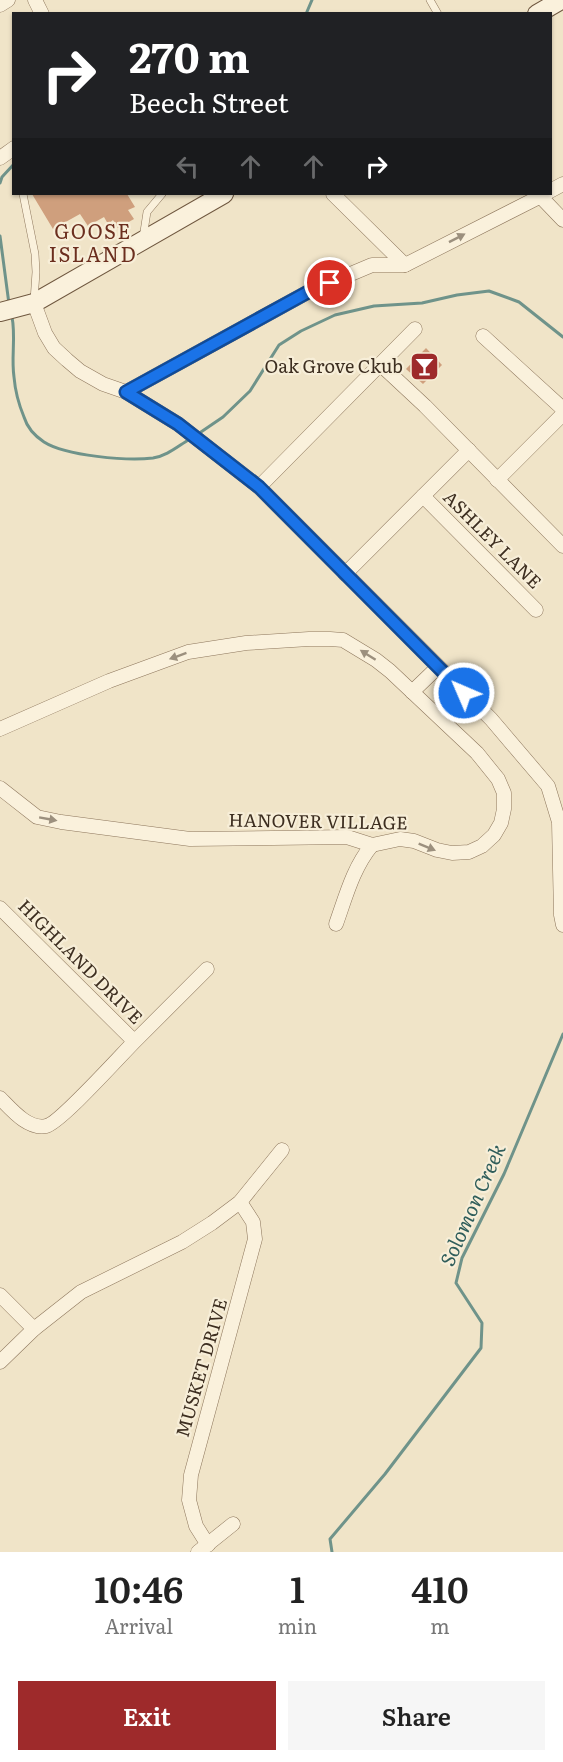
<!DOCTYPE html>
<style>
:root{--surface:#fff;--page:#f6f6f6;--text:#222;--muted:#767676;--accent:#9e2a2b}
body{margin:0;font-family:Literata,serif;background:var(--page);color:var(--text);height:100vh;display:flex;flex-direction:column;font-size:22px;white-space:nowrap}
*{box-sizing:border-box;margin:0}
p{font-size:20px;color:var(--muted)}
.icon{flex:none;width:33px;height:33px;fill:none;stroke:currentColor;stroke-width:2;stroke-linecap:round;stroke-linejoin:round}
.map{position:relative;height:1552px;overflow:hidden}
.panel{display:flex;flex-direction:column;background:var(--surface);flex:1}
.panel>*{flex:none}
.guide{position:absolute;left:12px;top:12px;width:540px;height:183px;border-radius:0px;box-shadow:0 2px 4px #0004;background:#202124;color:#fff;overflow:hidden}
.pin{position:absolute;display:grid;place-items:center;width:51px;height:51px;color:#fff;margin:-26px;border:3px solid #fff;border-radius:50%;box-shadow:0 2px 6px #0007}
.me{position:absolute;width:66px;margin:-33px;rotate:315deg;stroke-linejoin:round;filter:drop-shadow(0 0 4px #0008)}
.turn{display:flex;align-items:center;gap:21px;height:126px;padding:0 18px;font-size:27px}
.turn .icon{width:78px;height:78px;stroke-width:2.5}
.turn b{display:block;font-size:42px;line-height:51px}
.lanes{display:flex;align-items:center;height:57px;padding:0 18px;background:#0003;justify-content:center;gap:30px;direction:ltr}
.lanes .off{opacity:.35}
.eta{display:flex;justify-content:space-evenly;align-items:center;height:102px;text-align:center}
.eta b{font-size:36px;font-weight:600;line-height:42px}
.primary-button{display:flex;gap:12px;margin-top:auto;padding:12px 18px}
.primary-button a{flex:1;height:69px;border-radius:0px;background:var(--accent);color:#fff;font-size:24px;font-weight:600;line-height:69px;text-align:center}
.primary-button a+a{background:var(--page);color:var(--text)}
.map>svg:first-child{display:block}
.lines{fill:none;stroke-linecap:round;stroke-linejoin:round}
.stream{stroke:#6f938a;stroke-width:3}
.building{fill:#cf9f7d}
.service-casing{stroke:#8d765c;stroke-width:8}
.minor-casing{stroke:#8d765c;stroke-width:15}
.secondary-casing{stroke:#6f573f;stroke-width:20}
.service{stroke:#faf1dc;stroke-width:7}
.minor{stroke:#faf1dc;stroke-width:14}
.secondary{stroke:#faf1dc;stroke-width:18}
.oneway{fill:#9c907e}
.route-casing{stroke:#114b97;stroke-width:15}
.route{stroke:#1a73e8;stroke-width:10}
.labels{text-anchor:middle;stroke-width:4.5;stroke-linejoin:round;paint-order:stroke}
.poi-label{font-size:18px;fill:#3d2e20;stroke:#f7eed8;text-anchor:end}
.street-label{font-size:18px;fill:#3d2e20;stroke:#f7eed8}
.neighbourhood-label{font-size:20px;letter-spacing:1.5px;fill:#6b2e1e;stroke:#f7eed8}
.water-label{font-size:20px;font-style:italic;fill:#2f5d5a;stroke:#f7eed8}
</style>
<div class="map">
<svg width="563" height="1552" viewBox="0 0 563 1552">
<rect width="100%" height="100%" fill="#f0e4c8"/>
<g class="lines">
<!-- stream -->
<g class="stream">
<path d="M 306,14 L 312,0"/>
<path d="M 0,183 L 2,177 L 14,164"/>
<path d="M 0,236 L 9,304"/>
<path d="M 12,317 C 16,337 11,357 14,377 C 15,389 19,405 24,417 C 27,427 35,436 44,442 C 66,456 127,461 153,458 C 167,456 178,446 190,439"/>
<path d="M 198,434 L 223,417 L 250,391 L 279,345 L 301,331 L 335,315 L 374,306 L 422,303 L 457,295 L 489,291 L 519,302 L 563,337"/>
<path d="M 332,1552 L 330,1539 L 385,1474 L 481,1348 L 482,1323 L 456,1283 L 462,1258 L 504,1174 L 563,1034"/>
</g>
</g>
<!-- building -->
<g class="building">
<path d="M 32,194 L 127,194 L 135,207 L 128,210 L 134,219 L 118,228 L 113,220 L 108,224 L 104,217 L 88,226 L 80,214 L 53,229 Z"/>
<path d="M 426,348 L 442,365 L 423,384 L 406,369 Z"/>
</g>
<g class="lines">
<defs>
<g id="service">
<path d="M 430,0 L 438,14"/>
<path d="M 23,194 L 35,254 L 36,272 L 34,301"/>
<path d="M 143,238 L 147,212 L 162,194"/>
</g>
<g id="minor">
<path d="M 35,0 L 42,14"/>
<path d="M 0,5 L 8,0"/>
<path d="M 0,158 L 14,148"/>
<path d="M 550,191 L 563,184"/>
<path d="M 333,194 L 405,265"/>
<path d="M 540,196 L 563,220"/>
<path d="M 34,303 L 45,333 L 54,348 L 67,360 L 80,371 L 103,384 L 126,392 L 178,424 L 259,487 L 491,719 L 548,786 L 559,822 L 561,915 L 563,925"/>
<path d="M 483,336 L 563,409"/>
<path d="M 381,365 L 425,406 L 563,546"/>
<path d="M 126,392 L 308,292 L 372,265 L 405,265 L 545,194"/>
<path d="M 497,480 L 563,414"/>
<path d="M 259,487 L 415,329"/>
<path d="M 423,496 L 536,610"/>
<path d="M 345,574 L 469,450"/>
<path d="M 412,692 L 438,667"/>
<path d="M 0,729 L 109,681 L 188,652 L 246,643 L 309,639 L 330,639 L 343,640 L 376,660 L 390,671 L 477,753 L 498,779 L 504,793 L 504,809 L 501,823 L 494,835 L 482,846 L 469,852 L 452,853 L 437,850 L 414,841 L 400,839 L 372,845 L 347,837 L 190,839 L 61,822 L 37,817 L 0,788"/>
<path d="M 0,908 L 134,1041"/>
<path d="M 336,924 C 346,896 353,868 372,845"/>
<path d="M 0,1098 C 11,1109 28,1130 46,1126 C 59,1124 121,1055 135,1041 C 159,1017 183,993 207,969"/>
<path d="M 0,1295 L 34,1329"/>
<path d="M 0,1362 L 34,1329 L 81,1292 L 182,1242 L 212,1223 L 240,1202 L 282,1150"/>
<path d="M 208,1545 L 196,1526 L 189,1500 L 191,1475 L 255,1239 L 253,1222 L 240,1202"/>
<path d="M 198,1552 L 233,1524"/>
</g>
<g id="secondary">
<path d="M 537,14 L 561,0"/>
<path d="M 0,312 L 34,303 L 224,194"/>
</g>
</defs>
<!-- service casing -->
<use href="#service" class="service-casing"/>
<!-- minor casing -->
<use href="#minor" class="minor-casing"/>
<!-- secondary casing -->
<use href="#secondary" class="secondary-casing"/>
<!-- service -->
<use href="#service" class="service"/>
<!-- minor -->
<use href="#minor" class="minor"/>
<!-- secondary -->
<use href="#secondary" class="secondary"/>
</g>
<!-- one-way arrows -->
<defs><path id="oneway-solid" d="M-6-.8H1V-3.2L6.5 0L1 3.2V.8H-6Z" transform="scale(1.5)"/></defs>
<g class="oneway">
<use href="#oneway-solid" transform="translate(457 238) rotate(-27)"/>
<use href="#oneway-solid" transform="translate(368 655) rotate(-148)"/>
<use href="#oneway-solid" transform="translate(178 656) rotate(160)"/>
<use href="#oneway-solid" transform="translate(48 819) rotate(10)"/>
<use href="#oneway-solid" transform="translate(427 847) rotate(22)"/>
</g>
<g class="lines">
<defs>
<path id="route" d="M 330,283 L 308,292 L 126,392 L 178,424 L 259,487 L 464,693"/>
</defs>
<!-- route casing -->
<use href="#route" class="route-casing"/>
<!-- route -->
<use href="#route" class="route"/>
</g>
<!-- icons -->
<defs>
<symbol id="bar-square" viewBox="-11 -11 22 22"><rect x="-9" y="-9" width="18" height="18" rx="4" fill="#9e2a2b" stroke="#f7eed8"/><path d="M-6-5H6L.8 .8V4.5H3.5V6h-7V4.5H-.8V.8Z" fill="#fff"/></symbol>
</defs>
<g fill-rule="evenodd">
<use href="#bar-square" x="408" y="350" width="33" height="33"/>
</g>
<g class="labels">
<!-- poi labels -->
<g class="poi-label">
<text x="403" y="373">Oak Grove Ckub</text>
</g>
<!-- street labels -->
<g class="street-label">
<text transform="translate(492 540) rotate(45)" y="6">ASHLEY LANE</text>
<text transform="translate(318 822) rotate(1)" y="6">HANOVER VILLAGE</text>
<text transform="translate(80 962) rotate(45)" y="6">HIGHLAND DRIVE</text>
<text transform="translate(202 1368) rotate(-74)" y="6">MUSKET DRIVE</text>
</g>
<!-- neighbourhood labels -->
<g class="neighbourhood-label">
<text x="93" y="239">GOOSE<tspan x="93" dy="23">ISLAND</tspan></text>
</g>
<!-- water labels -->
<g class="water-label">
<text transform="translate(473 1205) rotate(-66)" y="7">Solomon Creek</text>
</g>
</g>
</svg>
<div class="pin" style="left:330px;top:283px;background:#d93025"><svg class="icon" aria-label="arrive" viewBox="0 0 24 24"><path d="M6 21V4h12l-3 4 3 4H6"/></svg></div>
<svg class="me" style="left:464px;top:693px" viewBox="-20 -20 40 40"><circle r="17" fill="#1a73e8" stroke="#fff" stroke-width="3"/><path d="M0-11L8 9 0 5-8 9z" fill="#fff"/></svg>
<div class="guide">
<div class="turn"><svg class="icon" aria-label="right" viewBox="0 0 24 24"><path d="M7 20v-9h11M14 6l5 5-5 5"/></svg><div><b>270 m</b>Beech Street</div></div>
<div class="lanes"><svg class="icon off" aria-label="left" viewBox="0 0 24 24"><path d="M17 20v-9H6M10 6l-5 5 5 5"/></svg><svg class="icon off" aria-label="ahead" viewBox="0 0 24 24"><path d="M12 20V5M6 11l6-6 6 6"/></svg><svg class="icon off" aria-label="ahead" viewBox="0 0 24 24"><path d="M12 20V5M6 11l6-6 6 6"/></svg><svg class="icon" aria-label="right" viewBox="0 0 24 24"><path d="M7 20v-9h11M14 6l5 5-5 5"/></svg></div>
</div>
</div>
<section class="panel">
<div class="eta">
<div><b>10:46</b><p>Arrival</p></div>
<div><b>1</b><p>min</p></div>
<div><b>410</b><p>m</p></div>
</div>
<div class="primary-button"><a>Exit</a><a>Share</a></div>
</section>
